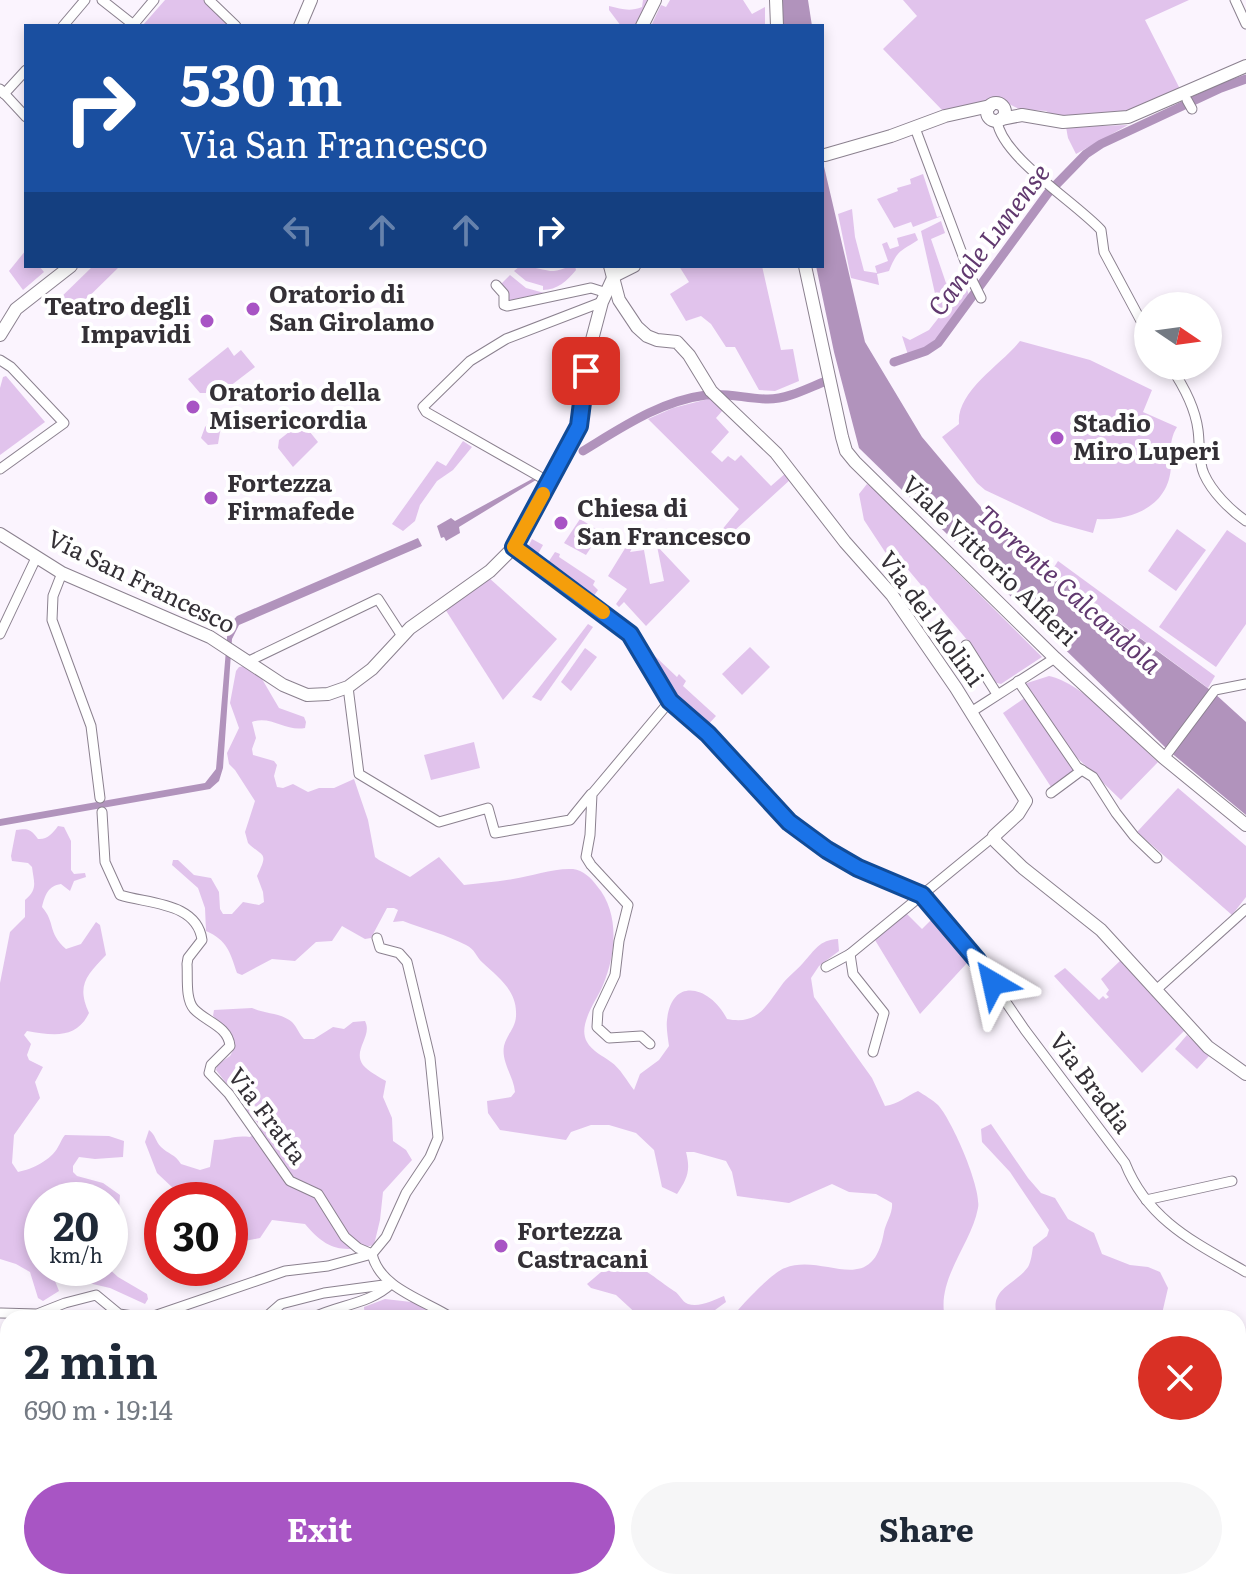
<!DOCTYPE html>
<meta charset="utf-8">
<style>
:root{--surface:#fff;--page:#f6f6f7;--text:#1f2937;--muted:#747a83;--accent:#a855c4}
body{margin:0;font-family:Literata,serif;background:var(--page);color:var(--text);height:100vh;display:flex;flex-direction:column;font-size:30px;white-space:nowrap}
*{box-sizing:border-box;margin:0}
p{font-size:26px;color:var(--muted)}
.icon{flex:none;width:44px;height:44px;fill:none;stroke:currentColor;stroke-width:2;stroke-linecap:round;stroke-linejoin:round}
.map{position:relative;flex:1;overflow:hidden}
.drawer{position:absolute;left:0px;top:1310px;width:1246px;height:280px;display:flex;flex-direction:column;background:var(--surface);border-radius:24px 24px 0 0;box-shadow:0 4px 12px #0003}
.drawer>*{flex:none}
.guide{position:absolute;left:24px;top:24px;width:800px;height:244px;border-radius:0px;box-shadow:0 4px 12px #0003;background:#1a4fa0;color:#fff;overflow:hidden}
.needle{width:52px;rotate:103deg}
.fabs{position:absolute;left:1134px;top:292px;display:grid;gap:16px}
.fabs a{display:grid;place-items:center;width:88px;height:88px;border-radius:50%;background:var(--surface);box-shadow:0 4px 12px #0003;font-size:40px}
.speed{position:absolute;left:24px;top:1182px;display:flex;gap:16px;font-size:40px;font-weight:700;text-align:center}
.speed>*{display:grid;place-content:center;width:104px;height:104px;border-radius:50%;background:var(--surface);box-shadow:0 4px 12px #0003;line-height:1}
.speed small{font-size:20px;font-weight:400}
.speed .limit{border:12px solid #d22;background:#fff;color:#111}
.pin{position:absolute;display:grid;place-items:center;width:68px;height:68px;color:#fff;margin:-34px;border-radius:16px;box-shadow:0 4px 12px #0006}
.me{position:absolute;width:88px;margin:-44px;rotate:324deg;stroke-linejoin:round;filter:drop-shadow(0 0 6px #0008)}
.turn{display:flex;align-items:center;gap:28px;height:168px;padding:0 24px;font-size:36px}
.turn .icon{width:104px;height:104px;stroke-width:2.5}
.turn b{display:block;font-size:56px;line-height:68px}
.lanes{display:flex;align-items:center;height:76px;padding:0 24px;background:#0003;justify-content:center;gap:40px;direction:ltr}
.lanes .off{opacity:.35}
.round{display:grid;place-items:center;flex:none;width:84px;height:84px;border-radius:42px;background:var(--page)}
.overview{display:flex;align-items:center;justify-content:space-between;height:136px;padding:0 24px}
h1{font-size:48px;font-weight:700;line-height:60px}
.action{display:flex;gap:16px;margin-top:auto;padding:16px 24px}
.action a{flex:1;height:92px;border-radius:48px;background:var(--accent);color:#fff;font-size:32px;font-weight:700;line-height:92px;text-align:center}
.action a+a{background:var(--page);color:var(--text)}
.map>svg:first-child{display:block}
.green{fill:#e1c3ec}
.water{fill:#b193bc}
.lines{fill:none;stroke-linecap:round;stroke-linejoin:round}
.canal{stroke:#b193bc;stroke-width:9}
.street-casing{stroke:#8b818f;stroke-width:11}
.secondary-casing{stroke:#8b818f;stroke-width:14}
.street{stroke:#fff;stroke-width:9}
.secondary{stroke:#fff;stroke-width:12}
.route-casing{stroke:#114b97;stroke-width:20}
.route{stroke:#1a73e8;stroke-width:14}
.slow{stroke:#f59e0b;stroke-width:14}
.poi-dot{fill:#a855c4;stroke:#fff;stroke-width:3}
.labels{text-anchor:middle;stroke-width:8;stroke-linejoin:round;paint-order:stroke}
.poi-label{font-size:24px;font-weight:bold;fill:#343036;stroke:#fff;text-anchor:start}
.street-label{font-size:24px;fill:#343036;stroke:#fff}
.water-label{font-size:26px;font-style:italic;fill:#61396f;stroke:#fff}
</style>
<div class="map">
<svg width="1246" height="1590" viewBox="0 0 1246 1590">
<rect width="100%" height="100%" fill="#fbf4fe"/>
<!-- green -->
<g class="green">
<path d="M 165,0 L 204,0 L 229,26 L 143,25 Z"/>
<path d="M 643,0 L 650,0 L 638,26 L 621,26 L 609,10 L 609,6 C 621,9 630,12 642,7 Z"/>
<path d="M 670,0 L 743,0 L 752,14 L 765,7 L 765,26 L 651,26 L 661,5 L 666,7 Z"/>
<path d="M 903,0 L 1189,0 L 1145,20 L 1180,89 L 1125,112 L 1056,117 L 1046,111 L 1019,109 L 997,98 L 943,111 L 883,49 L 917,16 Z"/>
<path d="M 1128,125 L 1076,154 L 1068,138 L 1066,127 Z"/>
<path d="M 923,174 L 937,217 L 942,216 L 913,227 L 911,222 L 894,228 L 877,199 L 898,191 L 897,188 L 911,184 L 910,179 Z"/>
<path d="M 852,209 L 855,237 L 864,271 L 877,273 L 875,266 L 888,261 L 882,244 L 887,242 L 890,249 L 899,246 L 897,238 L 915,233 L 918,240 C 900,252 898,249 889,271 L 877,274 L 879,285 L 851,278 L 838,214 Z"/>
<path d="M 941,221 L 945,233 L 931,239 L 946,283 L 962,277 L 969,295 C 952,319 938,347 908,355 L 902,336 L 910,340 L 929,330 L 940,316 L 921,231 Z"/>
<path d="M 26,250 L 26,266 L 39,266 L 44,272 L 23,290 L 9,271 Z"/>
<path d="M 93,266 L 120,266 L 68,317 L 53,305 Z"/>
<path d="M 520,266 C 531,266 550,272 554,271 C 563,270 566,266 575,266 L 576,270 C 567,281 557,290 543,290 L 543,286 L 526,281 L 514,271 Z"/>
<path d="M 679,266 L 762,266 L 781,350 L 793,349 L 799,381 L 775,391 L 759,390 L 735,347 L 726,347 L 711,324 L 701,316 L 686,321 L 670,294 L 689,282 Z"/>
<path d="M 510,275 L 526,288 L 548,294 L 506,304 L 500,285 Z"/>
<path d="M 1020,341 L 1090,360 L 1152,390 L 1143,412 L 1177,427 C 1169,440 1171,451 1171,465 C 1170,506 1132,521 1097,519 L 1093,533 L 1053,522 L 985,490 L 977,483 L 942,437 L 959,424 C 956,391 1001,365 1020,341 Z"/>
<path d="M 228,347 L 234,356 L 241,350 L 255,367 L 221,393 L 200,393 L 188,379 Z"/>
<path d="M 6,376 L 45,422 L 0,455 L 0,388 L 3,377 Z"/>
<path d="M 712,398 L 723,410 L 716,418 L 729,432 L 711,452 L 722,462 L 728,456 L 735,461 L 741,455 L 771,486 L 787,472 L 791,479 L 722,542 L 716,537 L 739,509 L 648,419 L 673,408 Z"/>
<path d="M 219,412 L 226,420 L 220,432 L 218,444 L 208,445 L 201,438 L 205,427 Z"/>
<path d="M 295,419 L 301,421 L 318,442 L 293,467 L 278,448 L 279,440 L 289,432 L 286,428 Z"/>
<path d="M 463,441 L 472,447 L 453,470 L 437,481 L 420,505 L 415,521 L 403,531 L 392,524 L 437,461 L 446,466 Z"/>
<path d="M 867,484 L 874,489 L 1042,657 L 1001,684 L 993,682 L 968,641 L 895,554 L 889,558 L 864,520 L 859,494 Z"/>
<path d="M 580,519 L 601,532 L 586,555 L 564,543 Z"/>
<path d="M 1177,529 L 1206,550 L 1176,591 L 1148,571 Z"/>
<path d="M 1227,530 L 1246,543 L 1246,624 L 1216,667 L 1159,627 Z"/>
<path d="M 632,537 L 635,539 L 633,542 L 636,540 L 630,552 L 644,550 L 650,584 L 664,581 L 657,546 L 690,581 L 646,626 L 624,602 L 619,607 L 616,604 L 627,589 L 608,576 Z"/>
<path d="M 532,539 L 543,545 L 538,554 L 549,561 L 555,552 L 560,554 L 559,557 L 595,581 L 593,585 L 598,590 L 591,600 L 518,545 L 523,542 L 529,545 Z"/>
<path d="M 1058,561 L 1215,676 L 1208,688 L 1051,572 Z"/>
<path d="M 488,577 L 557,639 L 503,700 L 445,609 Z"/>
<path d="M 588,624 L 593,627 L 541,701 L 532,697 Z"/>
<path d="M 639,641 L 677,677 L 679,674 L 686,681 L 683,686 L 716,716 L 706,727 L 676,700 Z"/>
<path d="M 750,647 L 770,667 L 742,695 L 722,674 Z"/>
<path d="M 585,648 L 597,657 L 571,691 L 561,682 Z"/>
<path d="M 244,666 L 262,679 L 279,708 L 304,717 L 306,722 L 305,728 C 286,732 271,715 252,722 L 256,738 L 252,749 L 253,755 L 274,761 L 277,765 L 274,776 L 277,787 L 283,788 L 293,784 L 308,792 L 319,788 L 334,788 L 354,779 L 368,820 L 375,857 L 379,860 L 410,877 L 439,857 L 464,885 C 480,883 496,882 513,879 C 532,876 553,868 573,869 C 583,870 591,878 597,886 C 620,913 616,954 603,985 C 597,1000 577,1025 587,1042 C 592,1051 603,1056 611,1062 C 620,1068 627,1081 634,1090 L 640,1074 L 659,1060 L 669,1046 C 668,1038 666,1028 667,1020 C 672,974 712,988 727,1019 C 758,1025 765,1007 781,986 C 787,977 796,971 803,963 C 815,950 819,940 838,939 L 839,951 L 819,966 L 811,978 L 814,997 L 872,1078 L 885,1106 C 899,1104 906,1096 918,1091 C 924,1095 933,1100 938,1105 C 952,1120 982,1189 978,1208 C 971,1245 936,1279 945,1318 L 731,1318 C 741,1306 772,1272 785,1268 C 824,1252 872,1300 884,1232 C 886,1222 893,1213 892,1203 L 876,1194 L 849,1192 L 832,1184 L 789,1203 L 737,1196 L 732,1172 L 726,1161 L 694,1152 L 686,1152 C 691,1171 687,1179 677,1194 L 662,1187 L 654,1150 L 636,1133 L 609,1125 L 591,1125 L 571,1132 L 566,1140 L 500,1130 L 488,1113 L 487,1101 L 511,1097 L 515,1092 C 514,1077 501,1062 504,1046 C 507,1033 517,1028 516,1012 C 516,990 497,976 483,963 C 476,957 475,949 466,945 C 447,935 424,929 403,921 L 393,922 L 398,910 L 394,908 L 387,908 L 371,938 L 365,939 L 342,926 L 332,941 L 316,942 L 295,961 L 272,959 L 242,975 L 237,973 C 230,952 227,940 206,931 L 205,908 L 198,888 L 172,865 L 173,860 L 178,860 L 194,875 L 211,878 L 219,892 L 220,909 L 223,914 L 232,914 L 243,902 L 259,905 L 264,902 L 263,892 L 257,876 C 269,851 263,858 248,843 L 245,832 L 255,801 L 235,770 L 229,764 L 227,753 L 239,728 L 230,703 L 236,671 L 239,667 Z"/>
<path d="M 1049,676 C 1082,682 1132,738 1158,762 L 1121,800 L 1064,745 L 1024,684 Z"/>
<path d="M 1026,697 L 1076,770 L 1053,790 L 1003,713 Z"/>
<path d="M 474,742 L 480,768 L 431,780 L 424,755 Z"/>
<path d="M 1178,788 L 1246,846 L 1246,897 L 1232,915 L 1137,832 Z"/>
<path d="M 58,826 L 64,827 L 71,841 L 71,870 L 74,874 L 85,873 L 86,877 L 74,881 L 70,891 L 61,884 C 48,886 45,895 42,907 C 56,923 47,932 66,949 L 81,944 L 96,922 L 100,925 L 106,955 C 87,975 76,985 89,1013 C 76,1040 52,1035 27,1031 L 24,1035 L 31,1044 L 27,1055 L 29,1060 L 43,1067 L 35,1082 L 40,1098 L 14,1135 L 12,1163 L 18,1172 C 33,1169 51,1160 58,1147 C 61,1142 62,1138 65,1135 L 109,1136 L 124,1141 L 123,1157 L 95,1159 L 79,1157 L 73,1166 L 73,1172 L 77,1176 L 103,1183 L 120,1195 L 118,1223 L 114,1227 L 110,1225 L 110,1200 L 86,1200 L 77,1195 L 75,1200 L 42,1200 L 42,1268 L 55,1268 L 53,1276 L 59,1291 L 43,1301 L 38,1298 L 30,1272 L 16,1264 L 0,1259 L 0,983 L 10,932 L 25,917 L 25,900 C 38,889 34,883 32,867 L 28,863 L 12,861 L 11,856 L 16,830 C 28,828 31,829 38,839 C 47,840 53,833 58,826 Z"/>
<path d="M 904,911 L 922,929 L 933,918 L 967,963 L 920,1014 L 875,940 Z"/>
<path d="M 1121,960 L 1146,985 L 1184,1031 L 1142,1073 L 1054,976 L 1065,968 L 1099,1000 L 1103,996 L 1106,999 L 1109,997 L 1106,994 L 1109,990 L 1101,979 Z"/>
<path d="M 252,1008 C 265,1014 281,1013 292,1022 C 297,1027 299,1034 304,1039 L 314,1039 L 333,1027 L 344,1029 L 353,1022 L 365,1021 C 373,1036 352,1050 363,1065 C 368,1071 379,1077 386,1081 L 383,1097 L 392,1118 L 393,1141 L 406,1150 L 412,1160 L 383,1192 L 380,1220 L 374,1245 C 341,1253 327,1250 305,1224 L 272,1220 L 260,1238 L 230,1244 L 230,1200 L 178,1200 L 174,1189 L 157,1173 L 145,1142 L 149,1130 C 156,1135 155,1141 161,1147 C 168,1154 175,1154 181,1164 L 200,1170 L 210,1167 L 214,1140 C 230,1140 233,1135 250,1137 L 259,1131 L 260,1126 L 245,1108 L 244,1103 L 249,1094 L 240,1080 L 231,1085 L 226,1083 L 216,1070 L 217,1065 L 230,1056 L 235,1047 L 230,1031 L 213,1016 L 214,1010 Z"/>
<path d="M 1187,1035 L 1209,1056 L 1197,1069 L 1175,1049 Z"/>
<path d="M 991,1124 L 1028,1178 L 1041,1193 L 1055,1198 L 1068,1219 L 1094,1233 L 1102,1254 L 1130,1265 L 1148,1267 L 1160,1272 L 1168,1288 L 1161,1318 L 999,1318 L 997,1316 C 989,1288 1015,1285 1028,1267 C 1031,1262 1032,1253 1033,1247 L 1047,1236 L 1049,1230 L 1010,1172 L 982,1142 L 981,1129 Z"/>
<path d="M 614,1261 C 644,1265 650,1275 674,1291 C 680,1294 681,1301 688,1304 C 699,1308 714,1300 724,1296 L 726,1302 L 704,1318 L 641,1318 L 616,1295 L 591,1288 L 587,1284 Z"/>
<path d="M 86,1268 L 108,1268 L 118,1277 L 147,1294 L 148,1299 L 145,1304 L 110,1288 L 84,1282 Z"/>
<path d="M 385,1299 L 420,1303 L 442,1318 L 365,1318 L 364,1307 Z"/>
<rect x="0" y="1380" width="8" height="75"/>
<path d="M 0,1533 L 8,1533 L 8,1582 L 115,1582 L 114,1590 L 0,1590 Z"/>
<path d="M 147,1582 L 229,1582 L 234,1586 L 235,1590 L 146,1590 Z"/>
<path d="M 247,1582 L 447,1582 L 441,1590 L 248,1590 Z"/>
<path d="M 992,1582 L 1077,1582 L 1076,1590 L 987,1590 Z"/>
</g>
<!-- water -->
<g class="water">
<path d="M 781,0 L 808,0 L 812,26 L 783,26 Z"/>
<path d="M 822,158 L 865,342 L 922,437 L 1012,544 L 1213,692 L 1246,722 L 1246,815 L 1169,751 L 859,448 L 834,352 L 816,266 L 822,266 Z"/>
<path d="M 532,479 L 536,480 L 459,527 L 460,533 L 446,541 L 444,537 L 441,538 L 437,526 L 451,518 L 455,521 Z"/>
<path d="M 418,538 L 422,546 L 239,625 L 232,639 L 223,768 L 219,781 L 210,789 L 0,826 L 0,819 L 205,783 L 216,769 L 228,626 L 237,616 Z"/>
</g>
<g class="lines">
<!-- canal -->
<g class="canal">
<path d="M 894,362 L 926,351 L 938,343 L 1048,193 L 1086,154 L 1101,144 L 1221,88 L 1246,79"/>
<path d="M 583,451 C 621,428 660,401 706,395 C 726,392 747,399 768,399 C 788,399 808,388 826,381"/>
</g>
<defs>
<g id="street">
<path d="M 102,0 L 135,26"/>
<path d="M 209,0 L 236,26"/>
<path d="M 1235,0 L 1246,24"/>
<path d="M 133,25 L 154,0"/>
<path d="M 63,26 L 85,0"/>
<path d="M 0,89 L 26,117"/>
<path d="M 4,94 L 26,70"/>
<path d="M 1187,100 L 1192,109"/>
<path d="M 997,121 C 1002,157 1075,202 1101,230 L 1104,252 L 1148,334"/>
<path d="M 915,128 L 972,280 L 981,298"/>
<path d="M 496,285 L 504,294 L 504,305 L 507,306 L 591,288 L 607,293"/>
<path d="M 0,360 L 11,367 L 64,423 L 0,469"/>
<path d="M 1170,366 C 1183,385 1195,406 1198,430 C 1200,444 1198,461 1204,474 C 1212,492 1230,510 1246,521"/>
<path d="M 549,482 L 426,412 L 423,407 L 470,361 L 506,339 L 602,302"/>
<path d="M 514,547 L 630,634 L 670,701 L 708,734 L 789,822 L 827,850 L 858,868 L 922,895 L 994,836"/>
<path d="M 62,573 L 53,596 L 52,620 L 91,726 L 100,798"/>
<path d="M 0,634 L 36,558"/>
<path d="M 966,645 L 997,694"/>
<path d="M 249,661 L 378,599 L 402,636"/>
<path d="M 1018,681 L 1077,767 L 1093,777 L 1116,813 L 1134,836 L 1157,858"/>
<path d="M 348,687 L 359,774 L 439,822 L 488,808 L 495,833 L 570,820 L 591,794"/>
<path d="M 971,712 L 1055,658"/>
<path d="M 1164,758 L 1215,690 L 1246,684"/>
<path d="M 1051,793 L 1082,770"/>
<path d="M 102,812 L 105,862 L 120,895 C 148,904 197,902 202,940 L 188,958 L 187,964 C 188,977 185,999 194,1009 C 206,1022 228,1026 230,1046 L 211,1065 L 209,1073 L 229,1094 L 290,1181 L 318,1194 L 345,1237 L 358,1248 L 372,1254"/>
<path d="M 850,954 L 853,974 L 884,1013 L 873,1052"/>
<path d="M 826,967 L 850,954 L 922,895 L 977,960 L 1025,1030 L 1125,1163 C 1148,1221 1196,1243 1246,1272"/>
<path d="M 1156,990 L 1246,909"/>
<path d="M 650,1044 L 641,1036 L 609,1038 L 597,1027 L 598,1011 L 615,975 L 619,941 L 628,905 L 591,865 L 586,857 L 590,835 L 592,794 L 670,701"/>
<path d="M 1146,1200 L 1232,1181"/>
<path d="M 372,1254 L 386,1237 L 406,1193 L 430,1157 L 438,1138 L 430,1058 L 407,962 L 399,953 L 380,948 L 377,938"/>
<path d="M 372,1254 C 380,1289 425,1300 452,1318"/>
<path d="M 1,1313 L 37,1314 L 65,1303 L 96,1295 L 119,1314 L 147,1318"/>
<path d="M 148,1318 L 285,1271 L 328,1266 L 372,1254"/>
<path d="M 265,1318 L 281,1304 L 324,1293 L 391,1284"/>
<path d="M 312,1318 C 338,1305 370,1304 391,1284"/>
<path d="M 0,1373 L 8,1373"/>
<path d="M 545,1582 L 546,1590"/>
<path d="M 813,1582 L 825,1590"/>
<path d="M 1241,1590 L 1238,1504 L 1246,1464"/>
</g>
<g id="secondary">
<path d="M 776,0 L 777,26"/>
<path d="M 300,26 L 311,0"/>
<path d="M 642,26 L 655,0"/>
<circle cx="996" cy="112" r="9"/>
<path d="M 1001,119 L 1022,115 L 1063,122 L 1128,117 L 1246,66"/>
<path d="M 825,155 L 891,136 L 945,116 L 990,106"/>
<path d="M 610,266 L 619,300 L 637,327 L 647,336 L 657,340 L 677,342 L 689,355 L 711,391 L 776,453 L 845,542 L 892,595 L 956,688 L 1026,801 L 1018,814 L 994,836 L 996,842 L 1023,868 L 1101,930 L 1208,1047 L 1246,1074"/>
<path d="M 805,266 L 842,437 L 846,451 L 855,462 L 1055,658 L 1164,758 L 1246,825"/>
<path d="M 0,335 L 16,309 L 71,266"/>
<path d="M 0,534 L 62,573 L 210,637 L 283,685 L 307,695 L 328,694 L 348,687 L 372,669 L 410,628 L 490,571 L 514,547 L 579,426 L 589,351 L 602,302 L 614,276 L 634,266"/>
</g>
</defs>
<!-- street casing -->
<use href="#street" class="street-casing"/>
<!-- secondary casing -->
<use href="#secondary" class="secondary-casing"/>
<!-- street -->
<use href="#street" class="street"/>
<!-- secondary -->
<use href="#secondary" class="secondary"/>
</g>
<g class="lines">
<defs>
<path id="route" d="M 586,371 L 579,426 L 514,547 L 630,634 L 670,701 L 708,734 L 789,822 L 827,850 L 858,868 L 922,895 L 977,960 L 993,983"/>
</defs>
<!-- route casing -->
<use href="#route" class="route-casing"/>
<!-- route -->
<use href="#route" class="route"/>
<!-- slow -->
<path class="slow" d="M 543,494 L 514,547 L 603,612"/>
</g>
<!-- markers -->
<g class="poi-dot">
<circle cx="253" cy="309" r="8"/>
<circle cx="207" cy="321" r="8"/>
<circle cx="193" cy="407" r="8"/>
<circle cx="1057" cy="438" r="8"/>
<circle cx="211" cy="498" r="8"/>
<circle cx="561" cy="523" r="8"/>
<circle cx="501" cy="1246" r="8"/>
</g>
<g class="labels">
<!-- poi labels -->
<g class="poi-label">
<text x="269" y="303">Oratorio di<tspan x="269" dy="28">San Girolamo</tspan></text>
<text x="191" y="315" text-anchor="end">Teatro degli<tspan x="191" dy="28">Impavidi</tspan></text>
<text x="209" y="401">Oratorio della<tspan x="209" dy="28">Misericordia</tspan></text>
<text x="1073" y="432">Stadio<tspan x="1073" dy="28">Miro Luperi</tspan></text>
<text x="227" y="492">Fortezza<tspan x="227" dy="28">Firmafede</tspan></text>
<text x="577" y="517">Chiesa di<tspan x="577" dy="28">San Francesco</tspan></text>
<text x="517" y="1240">Fortezza<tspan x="517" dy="28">Castracani</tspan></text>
</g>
<!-- street labels -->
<g class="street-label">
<text transform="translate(989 561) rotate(44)" y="8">Viale Vittorio Alfieri</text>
<text transform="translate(141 582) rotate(26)" y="8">Via San Francesco</text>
<text transform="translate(931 619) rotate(54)" y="8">Via dei Molini</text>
<text transform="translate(1090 1083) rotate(53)" y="8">Via Bradia</text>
<text transform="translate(267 1116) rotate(53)" y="8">Via Fratta</text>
</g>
<!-- water labels -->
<g class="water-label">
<text transform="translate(989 240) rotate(-53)" y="9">Canale Lunense</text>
<text transform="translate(1069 590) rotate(42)" y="9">Torrente Calcandola</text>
</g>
</g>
</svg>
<div class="fabs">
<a><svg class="needle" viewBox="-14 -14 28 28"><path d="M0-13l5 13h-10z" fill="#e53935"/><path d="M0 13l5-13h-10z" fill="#747a83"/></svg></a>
</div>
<div class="speed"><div>20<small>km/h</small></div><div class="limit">30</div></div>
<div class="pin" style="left:586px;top:371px;background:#d93025"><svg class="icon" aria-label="arrive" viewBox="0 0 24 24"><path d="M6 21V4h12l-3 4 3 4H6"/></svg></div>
<svg class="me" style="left:993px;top:983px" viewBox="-20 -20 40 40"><path d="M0-17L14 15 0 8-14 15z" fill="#1a73e8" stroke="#fff" stroke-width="4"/></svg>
<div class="guide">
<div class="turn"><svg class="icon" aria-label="right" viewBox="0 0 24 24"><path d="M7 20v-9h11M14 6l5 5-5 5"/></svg><div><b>530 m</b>Via San Francesco</div></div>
<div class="lanes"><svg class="icon off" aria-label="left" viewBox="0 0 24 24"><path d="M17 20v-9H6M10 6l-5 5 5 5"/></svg><svg class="icon off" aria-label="ahead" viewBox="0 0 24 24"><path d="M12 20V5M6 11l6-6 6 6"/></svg><svg class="icon off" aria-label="ahead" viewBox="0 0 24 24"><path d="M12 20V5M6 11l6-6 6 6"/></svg><svg class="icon" aria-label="right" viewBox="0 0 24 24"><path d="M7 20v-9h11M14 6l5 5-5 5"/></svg></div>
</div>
<section class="drawer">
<div class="overview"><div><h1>2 min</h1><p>690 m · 19:14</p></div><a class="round" style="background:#d93025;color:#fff"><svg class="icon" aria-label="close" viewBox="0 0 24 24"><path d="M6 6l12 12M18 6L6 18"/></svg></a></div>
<div class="action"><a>Exit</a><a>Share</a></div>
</section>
</div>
